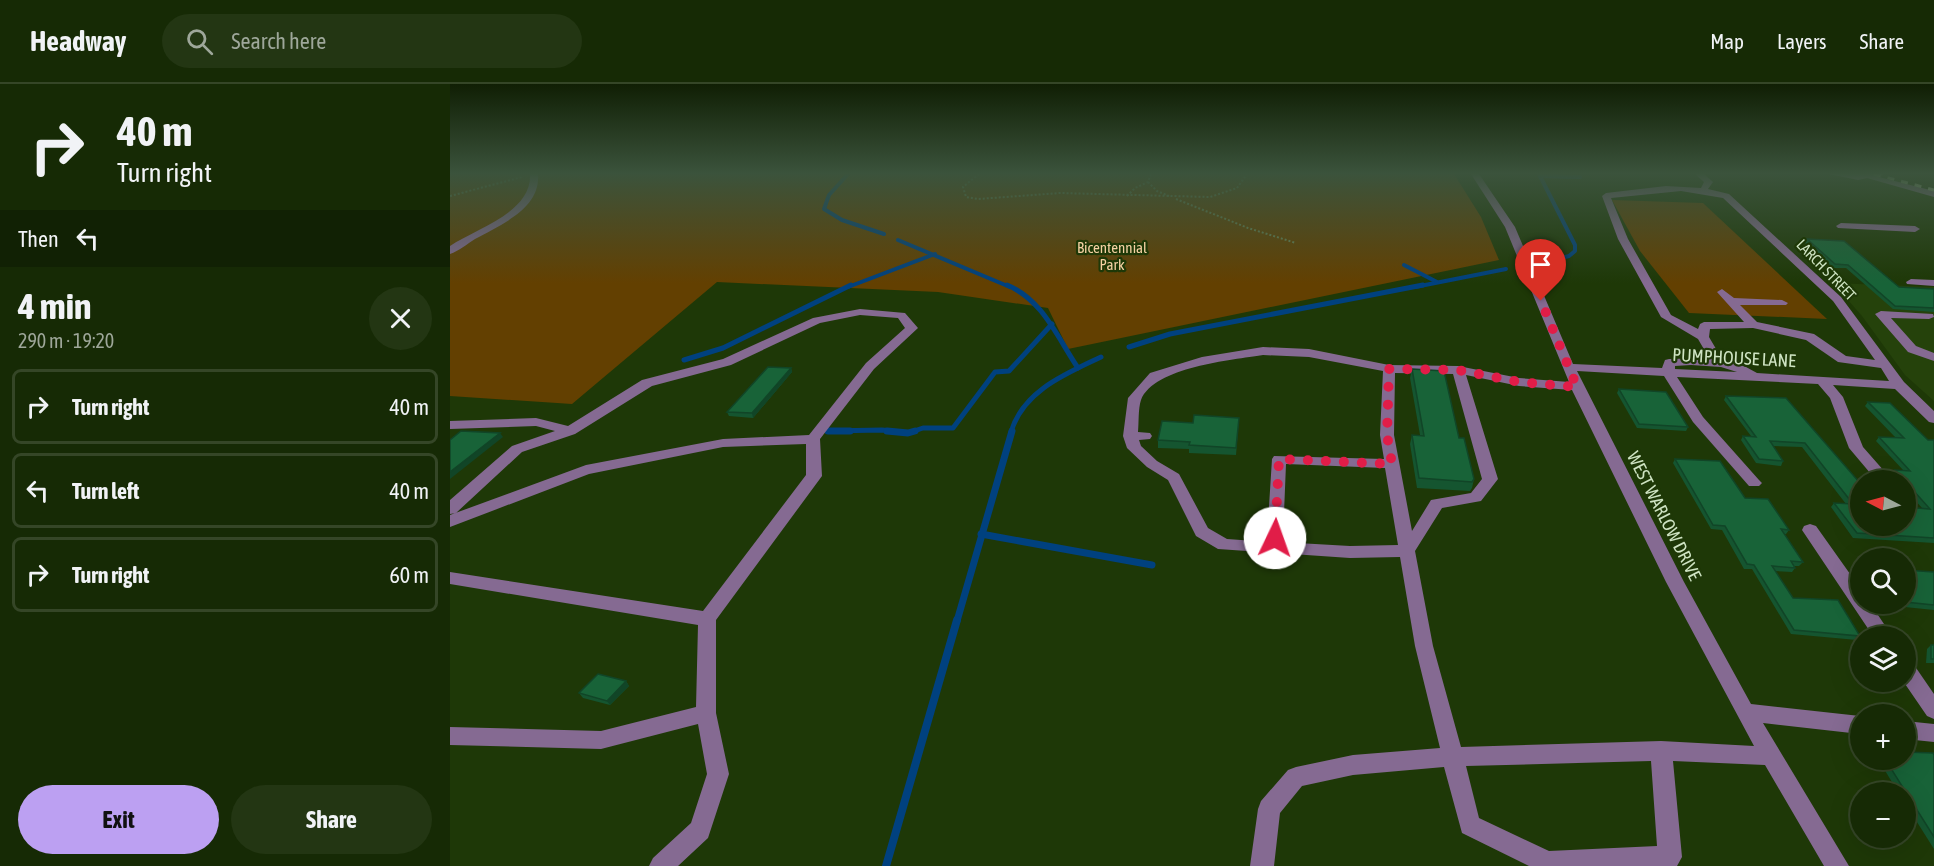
<!DOCTYPE html>
<meta charset="utf-8">
<style>
:root{--surface:#162a05;--page:#233613;--text:#f1f3f6;--muted:#9ea79a;--line:#354627;--accent:#bca0f2}
body{margin:0;font-family:"Asap Condensed",sans-serif;background:var(--page);color:var(--text);height:100vh;display:flex;flex-direction:column;font-size:22px;white-space:nowrap}
*{box-sizing:border-box;margin:0}
p{font-size:20px;color:var(--muted)}
.icon{flex:none;width:33px;height:33px;fill:none;stroke:currentColor;stroke-width:2;stroke-linecap:round;stroke-linejoin:round}
.map{position:relative;flex:1;overflow:hidden}
.panel{display:flex;flex-direction:column;background:var(--surface);width:450px}
.panel>*{flex:none}
.top-card{background:#162a05;color:var(--text);overflow:hidden}
.needle{width:39px;rotate:276deg}
.tools{position:absolute;left:1400px;top:386px;display:grid;gap:12px}
.tools a{display:grid;place-items:center;width:66px;height:66px;border-radius:50%;background:var(--surface);box-shadow:0 6px 24px #0002,0 0 0 2px var(--line);font-size:30px}
.pin{position:absolute;display:grid;place-items:center;width:51px;height:51px;color:#fff;margin:-62px -26px;border-radius:50% 50% 50% 0;rotate:-45deg;box-shadow:0 0 6px #0007}
.pin .icon{rotate:45deg}
.me{position:absolute;width:66px;margin:-33px;rotate:3deg;stroke-linejoin:round;filter:drop-shadow(0 0 4px #0008)}
.turn{display:flex;align-items:center;gap:21px;height:126px;padding:0 18px;font-size:27px}
.turn .icon{width:78px;height:78px;stroke-width:2.5}
.turn b{display:block;font-size:42px;line-height:51px}
.then{display:flex;align-items:center;height:57px;padding:0 18px;background:#0003;gap:12px;font-size:22px}
.round{display:grid;place-items:center;flex:none;width:63px;height:63px;border-radius:32px;background:var(--page)}
.overview{display:flex;align-items:center;justify-content:space-between;height:102px;padding:0 18px}
h1{font-size:36px;font-weight:700;line-height:45px}
.button{display:flex;gap:12px;margin-top:auto;padding:12px 18px}
.button a{flex:1;height:69px;border-radius:36px;background:var(--accent);color:#111;font-size:24px;font-weight:700;line-height:69px;text-align:center}
.button a+a{background:var(--page);color:var(--text)}
ul{padding:0;list-style:none}
li{display:flex;align-items:center;gap:18px;height:75px;margin:0 12px 9px;padding:0 6px;border:3px solid var(--line);border-radius:9px}
li div{flex:1}
li b{display:block;font-size:22px}
li em{font-style:normal}
header{display:flex;align-items:center;gap:36px;box-sizing:border-box;height:84px;padding:0 30px;background:var(--surface);border-bottom:2px solid var(--line)}
header strong{font-size:28px}
nav{display:flex;gap:33px;margin-inline-start:auto;font-size:21px}
.search{width:420px;height:54px;background:var(--page);display:flex;align-items:center;gap:15px;box-sizing:border-box;padding:0 21px;border-radius:33px;color:var(--muted);font-size:22px}
main{display:flex;flex:1;min-height:0}
.map>svg:first-child{display:block}
.built{fill:#25420b}
.green{fill:#634001}
.lines{fill:none;stroke-linecap:round;stroke-linejoin:round}
.stream-far3{stroke:#00417f;stroke-width:4}
.stream-far2{stroke:#00417f;stroke-width:5}
.stream-far1{stroke:#00417f;stroke-width:7}
.stream{stroke:#00417f;stroke-width:8}
.path{stroke:#698156;stroke-width:2;stroke-dasharray:2 2;stroke-linecap:butt}
.minor{fill:#856a92;fill-rule:evenodd}
.rail{stroke:#b9cfac;stroke-width:3;stroke-dasharray:7 7;stroke-linecap:butt}
.wall{fill:#155530}
.shaded-wall{fill:#114527}
.building{fill:#186338;stroke:#114527;stroke-width:1.5}
.route{stroke:#e11d48;stroke-width:10;stroke-dasharray:0 18}
.labels{text-anchor:middle;stroke-width:4.5;stroke-linejoin:round;paint-order:stroke}
.far-park-label{font-size:15px;fill:#f5d1a3;stroke:#1e3807}
.far-street-label{font-size:15px;fill:#cfe4c3;stroke:#1e3807}
.street-label{font-size:18px;fill:#cfe4c3;stroke:#1e3807}
</style>
<header>
<strong>Headway</strong>
<div class="search"><svg class="icon" aria-label="search" viewBox="0 0 24 24"><circle cx="10" cy="10" r="6"/><path d="M15 15l6 6"/></svg>Search here</div>
<nav><a>Map</a><a>Layers</a><a>Share</a></nav>
</header>
<main>
<section class="panel">
<div class="top-card">
<div class="turn"><svg class="icon" aria-label="right" viewBox="0 0 24 24"><path d="M7 20v-9h11M14 6l5 5-5 5"/></svg><div><b>40 m</b>Turn right</div></div>
<div class="then">Then<svg class="icon" aria-label="left" viewBox="0 0 24 24"><path d="M17 20v-9H6M10 6l-5 5 5 5"/></svg></div>
</div>
<div class="overview"><div><h1>4 min</h1><p>290 m · 19:20</p></div><a class="round"><svg class="icon" aria-label="close" viewBox="0 0 24 24"><path d="M6 6l12 12M18 6L6 18"/></svg></a></div>
<ul>
<li><svg class="icon" aria-label="right" viewBox="0 0 24 24"><path d="M7 20v-9h11M14 6l5 5-5 5"/></svg><div><b>Turn right</b></div><em>40 m</em></li>
<li><svg class="icon" aria-label="left" viewBox="0 0 24 24"><path d="M17 20v-9H6M10 6l-5 5 5 5"/></svg><div><b>Turn left</b></div><em>40 m</em></li>
<li><svg class="icon" aria-label="right" viewBox="0 0 24 24"><path d="M7 20v-9h11M14 6l5 5-5 5"/></svg><div><b>Turn right</b></div><em>60 m</em></li>
</ul>
<div class="button"><a>Exit</a><a>Share</a></div>
</section>
<div class="map">
<svg width="1484" height="782" viewBox="0 0 1484 782">
<rect width="100%" height="100%" fill="#1e3807"/>
<!-- built -->
<path class="built" d="M 1383,199 L 1484,203 L 1484,317 L 1455,291 L 1412,232 Z"/>
<!-- green -->
<g class="green">
<path d="M 0,90 L 1004,90 L 1031,133 L 1049,176 L 618,265 L 598,224 L 488,208 L 267,198 L 122,320 L 0,312 Z"/>
<path d="M 1162,116 L 1253,119 L 1377,235 L 1239,229 L 1190,167 Z"/>
</g>
<g class="lines">
<!-- stream-far3 -->
<g class="stream-far3">
<path d="M 398,90 L 379,111 L 374,125 L 392,136 L 434,150"/>
<path d="M 1089,90 L 1125,161 L 1125,167 L 1119,172 L 1103,176"/>
<path d="M 1090,92 L 1130,93"/>
<path d="M 448,156 L 560,203"/>
<path d="M 954,181 L 987,198"/>
<path d="M 398,203 L 485,170"/>
<path d="M 965,203 L 1056,185"/>
</g>
<!-- stream-far2 -->
<g class="stream-far2">
<path d="M 557,201 C 593,216 607,253 628,284"/>
<path d="M 679,263 L 720,250 L 973,201"/>
<path d="M 234,276 L 273,264 L 401,201"/>
<path d="M 378,347 L 432,346 L 450,348"/>
<path d="M 461,348 L 473,344 L 503,344 L 545,288 L 559,287 L 602,240"/>
<path d="M 561,348 C 573,307 615,290 651,273"/>
</g>
<!-- stream-far1 -->
<g class="stream-far1">
<path d="M 378,347 L 400,347"/>
<path d="M 437,347 L 458,349 L 465,347"/>
<path d="M 531,450 L 702,481"/>
<path d="M 507,537 L 562,347"/>
</g>
<!-- stream -->
<path class="stream" d="M 436,782 L 507,536"/>
<!-- path -->
<g class="path">
<path d="M 529,90 L 513,103 L 516,113 L 528,115 L 610,109 L 760,113 L 787,104 L 797,90"/>
<path d="M 698,98 L 707,107 L 719,112"/>
<path d="M 0,112 L 72,93"/>
<path d="M 677,112 L 685,104 L 698,98 L 701,90"/>
<path d="M 726,115 L 798,144 L 846,159"/>
</g>
<!-- minor -->
<g class="minor">
<path d="M 80,90 L 88,90 C 91,125 50,141 25,155 C 17,160 9,167 0,170 L 0,162 C 26,144 82,129 80,90 Z"/>
<path d="M 1021,90 L 1029,90 L 1065,143 L 1123,280 L 1212,284 L 1215,276 L 1219,275 L 1259,274 L 1248,255 L 1211,233 L 1168,155 L 1152,112 L 1156,109 L 1216,102 L 1251,104 L 1254,98 L 1245,90 L 1254,90 L 1263,98 L 1258,105 L 1279,110 L 1391,213 L 1454,298 L 1484,327 L 1484,339 L 1479,338 L 1445,305 L 1383,301 L 1393,313 L 1413,363 L 1442,396 L 1426,396 L 1399,364 L 1380,314 L 1368,300 L 1227,293 L 1253,333 L 1309,396 L 1312,399 L 1309,402 L 1299,402 L 1243,338 L 1214,292 L 1127,287 L 1234,498 L 1301,620 L 1410,632 L 1410,650 L 1313,639 L 1399,782 L 1374,782 L 1315,681 L 1223,677 L 1232,773 L 1227,782 L 1079,782 L 1012,749 L 994,683 L 903,691 L 852,702 L 830,729 L 824,782 L 800,782 L 808,725 L 811,717 L 838,686 L 846,683 L 903,671 L 990,664 L 965,562 L 950,473 L 900,474 L 768,465 L 746,452 L 718,396 L 697,383 L 677,364 L 673,352 L 678,314 L 700,289 L 752,273 L 813,263 L 859,265 L 939,281 L 1008,282 L 1069,294 L 1119,298 L 1055,143 ZM 1231,107 L 1273,114 L 1383,217 L 1425,276 L 1396,272 L 1364,250 L 1307,238 L 1290,221 L 1336,221 L 1338,219 L 1332,216 L 1284,214 L 1272,205 L 1267,208 L 1294,238 L 1254,238 L 1250,240 L 1248,245 L 1221,231 L 1178,155 L 1161,114 ZM 1303,244 L 1356,256 L 1388,278 L 1431,284 L 1439,297 L 1307,289 L 1296,283 L 1272,275 L 1259,253 L 1260,245 ZM 813,271 L 859,273 L 933,287 L 930,351 L 934,375 L 824,372 L 822,375 L 817,454 L 819,458 L 777,455 L 758,444 L 729,390 L 707,377 L 691,362 L 689,356 L 700,355 L 702,352 L 700,349 L 688,348 C 689,338 688,325 691,316 C 704,283 782,276 813,271 ZM 1241,281 L 1271,283 L 1287,288 L 1225,285 L 1225,282 ZM 945,289 L 1003,290 L 1032,395 L 1021,409 L 981,416 L 962,447 L 944,351 ZM 1016,291 L 1069,302 L 1122,306 L 1216,498 L 1304,662 L 1211,657 L 1011,663 L 983,562 L 965,467 L 992,424 L 1031,417 L 1048,395 ZM 836,380 L 935,384 L 948,461 L 900,462 L 830,458 L 833,454 ZM 1201,677 L 1207,762 L 1099,767 L 1029,734 L 1016,682 Z"/>
<path d="M 1379,90 L 1434,90 L 1429,93 L 1484,107 L 1484,113 L 1417,94 L 1408,96 Z"/>
<path d="M 1391,139 L 1465,142 L 1470,145 L 1465,148 L 1388,144 L 1386,142 Z"/>
<path d="M 1461,195 L 1484,196 L 1484,202 L 1457,200 L 1456,198 Z"/>
<path d="M 410,225 L 455,229 L 468,244 L 424,285 L 370,355 L 372,392 L 266,536 L 266,629 L 279,690 L 258,754 L 228,782 L 199,782 L 203,774 L 241,739 L 257,690 L 248,640 L 151,665 L 0,661 L 0,643 L 151,647 L 246,623 L 248,541 L 0,500 L 0,488 L 253,527 L 356,391 L 356,360 L 273,363 L 139,390 L 0,443 L 0,431 L 136,381 L 273,355 L 359,351 L 416,279 L 455,244 L 448,234 L 410,231 L 370,239 L 281,281 L 202,302 L 125,350 L 72,368 L 6,429 L 0,430 L 0,416 L 62,362 L 105,347 L 86,342 L 0,345 L 0,337 L 86,334 L 118,342 L 192,296 L 273,275 L 363,234 Z"/>
<path d="M 1431,227 L 1483,230 L 1484,233 L 1479,235 L 1441,234 L 1466,262 L 1484,269 L 1484,277 L 1458,268 L 1425,230 Z"/>
<path d="M 1360,440 L 1366,442 L 1410,504 L 1410,519 L 1420,519 L 1442,552 L 1423,552 L 1352,446 L 1354,442 Z"/>
<path d="M 1455,576 L 1462,578 L 1484,610 L 1484,635 L 1477,632 L 1453,597 L 1455,597 Z"/>
<path d="M 1455,637 L 1484,640 L 1484,658 L 1455,655 Z"/>
</g>
<!-- rail -->
<path class="rail" d="M 1424,90 L 1484,106"/>
</g>
<!-- wall -->
<g class="wall">
<path d="M 1357,155 L 1449,203 L 1484,205 L 1484,228 L 1443,225 L 1396,184 L 1383,184 L 1355,159 Z"/>
<path d="M 341,284 L 342,288 L 303,334 L 279,332 L 277,328 Z"/>
<path d="M 962,285 L 1009,354 L 1024,395 L 1022,404 L 1020,407 L 967,404 L 960,360 L 962,351 L 970,351 L 960,294 Z"/>
<path d="M 1169,305 L 1238,343 L 1236,347 L 1187,344 L 1167,309 Z"/>
<path d="M 1276,312 L 1336,314 L 1410,399 L 1410,441 L 1472,424 L 1455,405 L 1455,396 L 1447,396 L 1442,390 L 1445,386 L 1453,386 L 1426,357 L 1429,353 L 1446,354 L 1415,322 L 1418,318 L 1478,356 L 1484,356 L 1484,459 L 1403,454 L 1381,423 L 1384,419 L 1396,420 L 1352,363 L 1323,362 L 1333,377 L 1331,382 L 1306,379 L 1291,356 L 1293,352 L 1301,352 L 1274,316 Z"/>
<path d="M 789,334 L 786,371 L 739,369 L 739,365 L 708,364 L 708,356 L 743,339 Z"/>
<path d="M 1225,375 L 1295,414 L 1339,446 L 1336,450 L 1334,450 L 1353,478 L 1349,482 L 1344,482 L 1345,484 L 1342,488 L 1325,487 L 1343,514 L 1410,552 L 1407,556 L 1341,550 L 1302,485 L 1294,485 L 1272,446 L 1261,445 L 1223,379 Z"/>
<path d="M 1455,486 L 1484,488 L 1484,526 L 1445,522 L 1442,519 L 1455,519 Z"/>
<path d="M 1481,561 L 1484,561 L 1484,579 L 1476,579 L 1477,565 Z"/>
<path d="M 176,597 L 179,602 L 160,621 L 133,614 L 129,609 Z"/>
<path d="M 1484,671 L 1484,765 L 1455,719 L 1455,708 L 1448,708 L 1428,675 L 1455,675 Z"/>
</g>
<!-- shaded-wall -->
<g class="shaded-wall">
<path d="M 341,284 L 342,288 L 303,334 L 302,329 Z"/>
<path d="M 50,349 L 53,353 L 0,395 L 0,388 Z"/>
<path d="M 176,597 L 179,602 L 160,621 L 157,617 Z"/>
</g>
<!-- building -->
<g class="building">
<path d="M 1357,155 L 1394,157 L 1449,203 L 1484,205 L 1484,224 L 1445,222 L 1398,181 L 1385,180 Z"/>
<path d="M 318,283 L 341,284 L 302,329 L 277,328 Z"/>
<path d="M 962,285 L 994,287 L 1009,354 L 1014,354 L 1024,395 L 1022,398 L 969,394 L 962,351 L 974,352 Z"/>
<path d="M 1169,305 L 1216,308 L 1238,343 L 1189,340 Z"/>
<path d="M 1276,312 L 1336,314 L 1410,399 L 1410,441 L 1455,441 L 1455,423 L 1480,425 L 1445,386 L 1460,387 L 1429,353 L 1454,354 L 1418,318 L 1440,319 L 1478,356 L 1484,356 L 1484,454 L 1407,449 L 1384,419 L 1403,420 L 1355,359 L 1320,357 L 1333,377 L 1309,375 L 1293,352 L 1306,353 Z"/>
<path d="M 744,331 L 789,334 L 786,364 L 739,361 L 740,358 L 708,356 L 712,337 L 743,339 Z"/>
<path d="M 11,347 L 50,349 L 0,388 L 0,356 Z"/>
<path d="M 1225,375 L 1270,377 L 1295,414 L 1318,415 L 1339,446 L 1331,445 L 1353,478 L 1341,477 L 1345,484 L 1322,482 L 1343,514 L 1388,516 L 1410,552 L 1344,546 L 1304,481 L 1297,480 L 1275,442 L 1263,441 Z"/>
<path d="M 1455,486 L 1484,488 L 1484,521 L 1455,518 Z"/>
<rect x="1481" y="561" width="3" height="14"/>
<path d="M 148,590 L 176,597 L 157,617 L 129,609 Z"/>
<path d="M 1455,668 L 1483,669 L 1484,671 L 1484,753 L 1435,675 L 1455,675 Z"/>
</g>
<!-- sky -->
<linearGradient id="sky" x2="0" y2="1"><stop stop-color="#101f04"/><stop offset="0.45" stop-color="#3b533c"/><stop offset="1" stop-color="#3b533c" stop-opacity="0"/></linearGradient>
<rect width="1484" height="199" fill="url(#sky)"/>
<g class="lines">
<!-- route -->
<path class="route" d="M 825,454 L 829,375 L 942,380 L 937,351 L 939,285 L 1008,286 L 1069,298 L 1127,303 L 1091,217"/>
</g>
<g class="labels">
<!-- far-park labels -->
<g class="far-park-label">
<text x="662" y="169">Bicentennial<tspan x="662" dy="17">Park</tspan></text>
</g>
<!-- far-street labels -->
<g class="far-street-label">
<text transform="translate(1376 186) rotate(46)" y="5">LARCH STREET</text>
</g>
<!-- street labels -->
<g class="street-label">
<text transform="translate(1284 274) rotate(3)" y="6">PUMPHOUSE LANE</text>
<text transform="translate(1214 432) rotate(63)" y="6">WEST WARLOW DRIVE</text>
</g>
</g>
</svg>
<div class="tools">
<a><svg class="needle" viewBox="-14 -14 28 28"><path d="M0-13l5 13h-10z" fill="#e53935"/><path d="M0 13l5-13h-10z" fill="#9ea79a"/></svg></a>
<a><svg class="icon" aria-label="search" viewBox="0 0 24 24"><circle cx="10" cy="10" r="6"/><path d="M15 15l6 6"/></svg></a>
<a><svg class="icon" aria-label="layers" viewBox="0 0 24 24"><path d="M12 4l9 5-9 5-9-5zM3 14l9 5 9-5"/></svg></a>
<a>+</a>
<a>−</a>
</div>
<div class="pin" style="left:1091px;top:217px;background:#d93025"><svg class="icon" aria-label="arrive" viewBox="0 0 24 24"><path d="M6 21V4h12l-3 4 3 4H6"/></svg></div>
<svg class="me" style="left:825px;top:454px" viewBox="-20 -20 40 40"><circle r="19" fill="#fff"/><path d="M0-13L10 11 0 6-10 11z" fill="#e11d48"/></svg>
</div>
</main>
